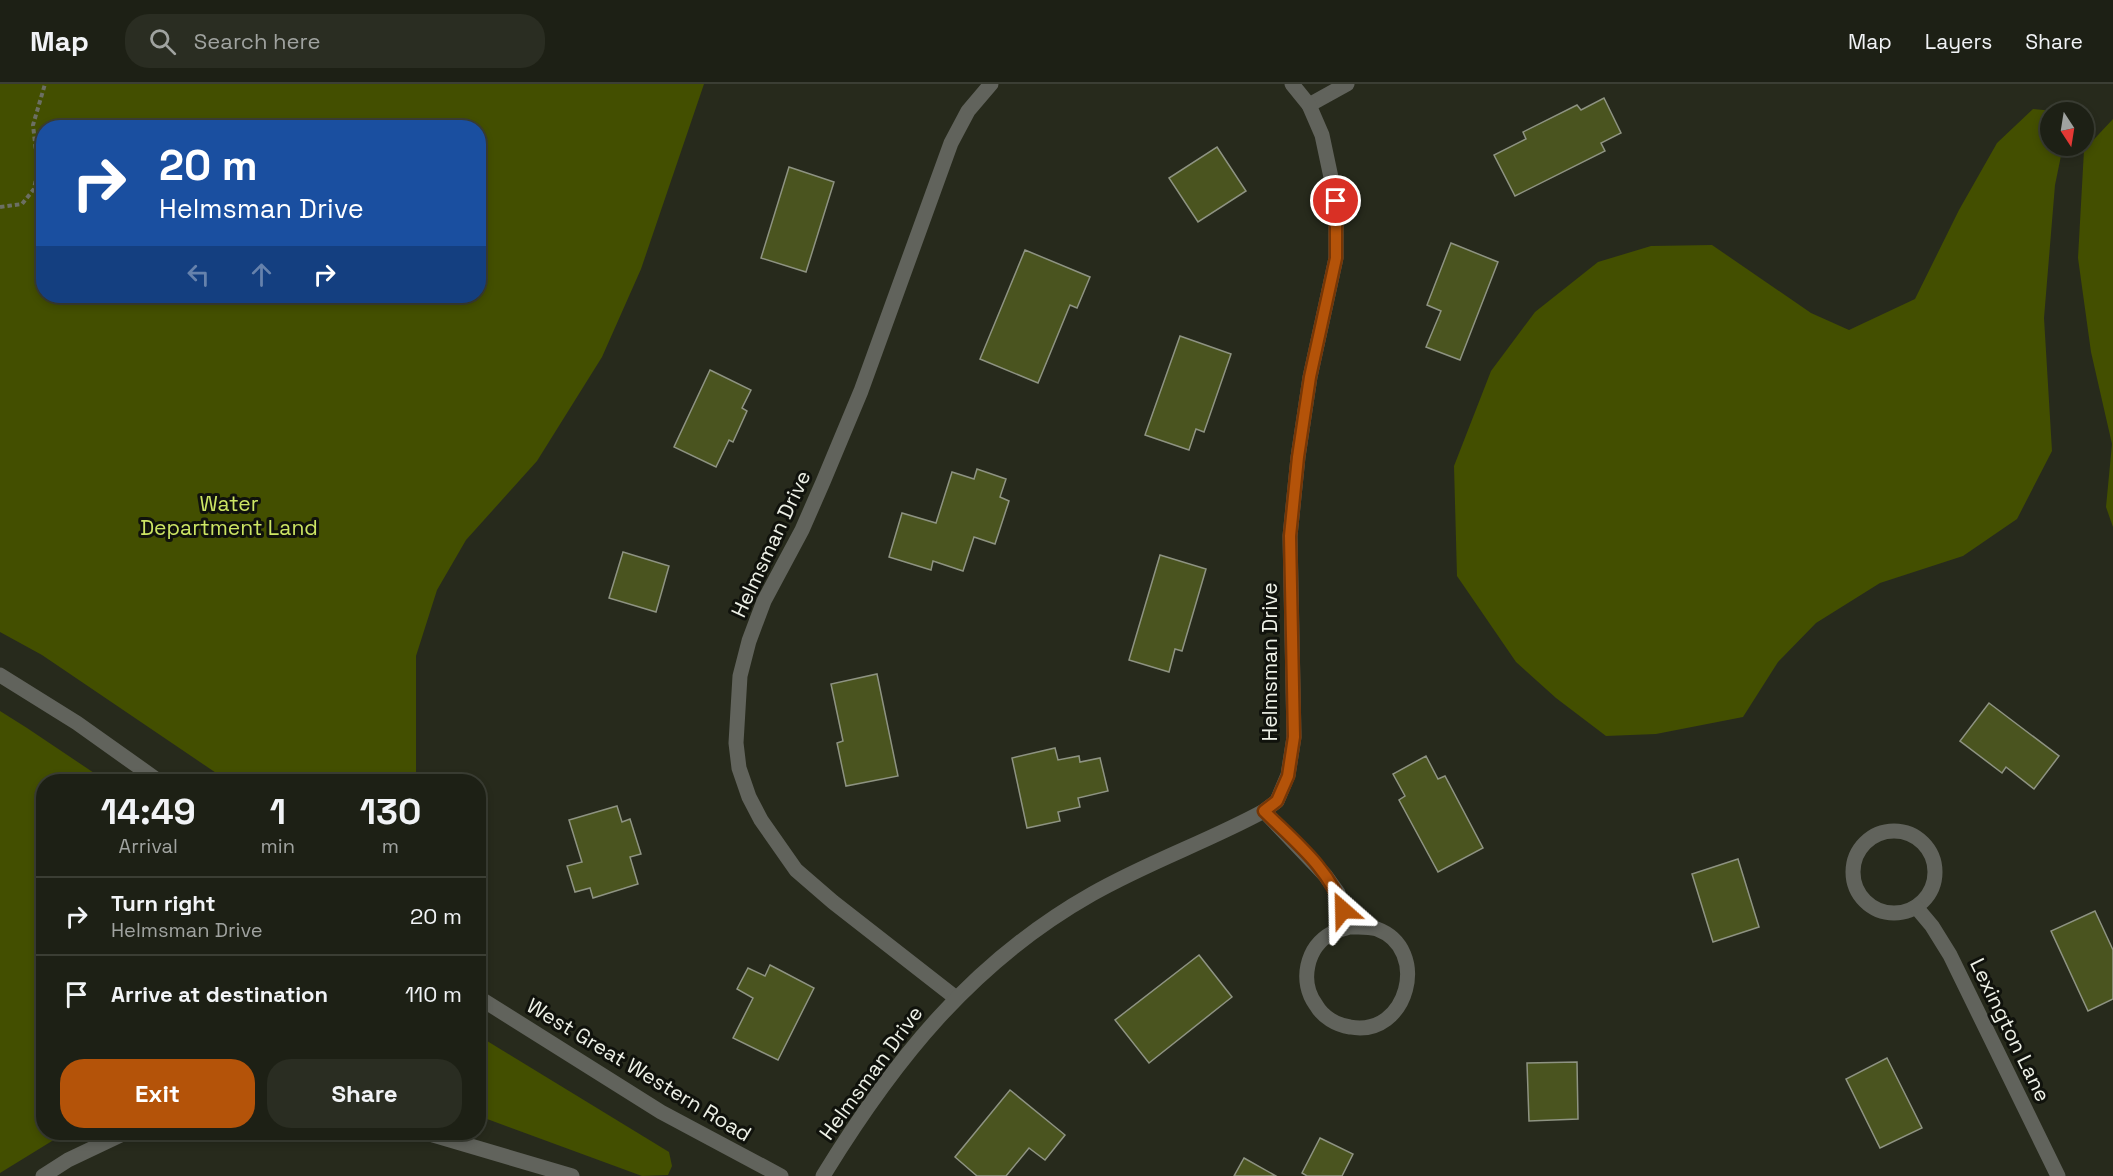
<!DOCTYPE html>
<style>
:root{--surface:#1d2015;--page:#2a2d22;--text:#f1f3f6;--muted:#a0a3a0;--line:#3b3e34;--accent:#b45309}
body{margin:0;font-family:"Space Grotesk",sans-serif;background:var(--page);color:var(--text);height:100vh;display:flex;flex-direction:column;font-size:22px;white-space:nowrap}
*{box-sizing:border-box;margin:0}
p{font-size:20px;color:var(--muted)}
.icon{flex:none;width:33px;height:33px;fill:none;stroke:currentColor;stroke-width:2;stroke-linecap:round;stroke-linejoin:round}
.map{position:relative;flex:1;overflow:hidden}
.side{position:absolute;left:36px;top:690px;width:450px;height:366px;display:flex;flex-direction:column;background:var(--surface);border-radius:24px;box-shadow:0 3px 9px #0003,0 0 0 2px var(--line)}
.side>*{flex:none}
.guide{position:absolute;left:36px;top:36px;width:450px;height:183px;border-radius:24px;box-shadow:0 3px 9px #0003,0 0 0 2px var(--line);background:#1a4fa0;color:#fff;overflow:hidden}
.needle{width:39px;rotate:168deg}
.buttons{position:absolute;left:2040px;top:18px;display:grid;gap:12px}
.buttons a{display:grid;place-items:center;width:54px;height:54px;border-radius:50%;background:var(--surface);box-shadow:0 3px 9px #0003,0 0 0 2px var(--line);font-size:30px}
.pin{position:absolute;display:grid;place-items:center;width:51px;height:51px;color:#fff;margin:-26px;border:3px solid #fff;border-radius:50%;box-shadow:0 2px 6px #0007}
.me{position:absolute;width:66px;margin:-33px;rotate:335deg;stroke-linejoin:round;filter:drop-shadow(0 0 4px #0008)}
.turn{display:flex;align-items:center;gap:21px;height:126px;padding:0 24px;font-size:27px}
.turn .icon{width:78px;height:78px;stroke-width:2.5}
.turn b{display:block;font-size:42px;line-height:51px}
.lanes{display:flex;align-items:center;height:57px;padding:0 24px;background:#0003;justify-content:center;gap:30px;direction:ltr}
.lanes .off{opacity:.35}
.eta{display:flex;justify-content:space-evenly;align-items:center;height:102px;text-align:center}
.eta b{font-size:36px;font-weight:600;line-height:42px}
.action{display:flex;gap:12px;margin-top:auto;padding:12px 24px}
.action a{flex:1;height:69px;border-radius:24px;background:var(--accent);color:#fff;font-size:24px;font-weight:600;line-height:69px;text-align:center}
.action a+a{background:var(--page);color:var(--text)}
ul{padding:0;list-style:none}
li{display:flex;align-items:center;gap:18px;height:78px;padding:0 24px;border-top:2px solid var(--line)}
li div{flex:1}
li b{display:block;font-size:22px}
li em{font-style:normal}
header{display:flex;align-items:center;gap:36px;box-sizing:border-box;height:84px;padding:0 30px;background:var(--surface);border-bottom:2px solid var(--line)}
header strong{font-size:28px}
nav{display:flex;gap:33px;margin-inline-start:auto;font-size:21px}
.search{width:420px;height:54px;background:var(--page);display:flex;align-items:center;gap:15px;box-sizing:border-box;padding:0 21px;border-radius:24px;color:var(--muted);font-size:22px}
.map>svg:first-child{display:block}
.green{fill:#434f00;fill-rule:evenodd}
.building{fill:#4a541f;stroke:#8e9382;stroke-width:1.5}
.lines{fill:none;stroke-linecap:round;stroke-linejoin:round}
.path{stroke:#6c6f63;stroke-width:4;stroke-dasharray:4.5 3;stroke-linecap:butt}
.minor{stroke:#61635c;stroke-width:15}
.tertiary{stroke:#61635c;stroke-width:15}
.route-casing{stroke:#753606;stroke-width:15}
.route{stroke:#b45309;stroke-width:10}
.labels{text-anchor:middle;stroke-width:6;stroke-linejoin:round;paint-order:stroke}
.park-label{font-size:21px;fill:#cde664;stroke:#10120c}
.street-label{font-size:21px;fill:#eef1e7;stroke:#10120c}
</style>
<header>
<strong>Map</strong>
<div class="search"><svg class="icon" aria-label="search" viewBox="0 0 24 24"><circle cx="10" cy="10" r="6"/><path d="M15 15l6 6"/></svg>Search here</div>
<nav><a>Map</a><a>Layers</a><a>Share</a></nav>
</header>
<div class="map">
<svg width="2113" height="1092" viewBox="0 0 2113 1092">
<rect width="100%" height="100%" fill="#272a1c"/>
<!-- green -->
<g class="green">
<path d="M 0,0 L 704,0 L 641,185 L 602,273 L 537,377 L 466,456 L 437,506 L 416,572 L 416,697 L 228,697 L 42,571 L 0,548 ZM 44,44 L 478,44 L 478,212 L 44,212 Z"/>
<path d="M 2033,25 L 2065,28 L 2050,28 L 2050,62 L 2063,62 L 2055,101 L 2044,234 L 2052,367 L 2017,435 L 1963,472 L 1880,499 L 1816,539 L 1778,578 L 1743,633 L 1656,650 L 1606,652 L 1556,614 L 1516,578 L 1457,492 L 1454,382 L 1491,287 L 1535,228 L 1598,178 L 1651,162 L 1712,161 L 1811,229 L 1849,246 L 1915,215 L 1959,126 L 1997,59 Z"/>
<path d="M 2113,35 L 2113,443 L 2106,423 L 2112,360 L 2091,268 L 2078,174 L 2084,66 Z"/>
<path d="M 0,627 L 27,644 L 106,697 L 44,698 L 44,1048 L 65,1049 L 0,1089 Z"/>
<path d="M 479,952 L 669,1068 L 672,1082 L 668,1091 L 642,1092 L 479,1032 Z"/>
</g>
<!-- building -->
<g class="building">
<path d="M 1604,14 L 1621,49 L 1601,59 L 1605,67 L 1515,112 L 1494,71 L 1526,55 L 1523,48 L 1577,21 L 1581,26 Z"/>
<path d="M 1217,63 L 1246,107 L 1198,138 L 1169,94 Z"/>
<path d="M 789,83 L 834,98 L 806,188 L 761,174 Z"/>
<path d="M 1451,159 L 1498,178 L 1460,276 L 1426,263 L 1441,227 L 1427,221 Z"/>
<path d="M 1025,166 L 1090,193 L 1077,224 L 1070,221 L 1038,299 L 980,275 Z"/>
<path d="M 1180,252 L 1231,270 L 1204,348 L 1196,345 L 1189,366 L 1145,351 Z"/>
<path d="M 710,286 L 751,306 L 742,324 L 747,327 L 733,358 L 729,356 L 716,383 L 674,363 Z"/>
<path d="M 977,385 L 1006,395 L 1000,413 L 1009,417 L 995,460 L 974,453 L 963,487 L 933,477 L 931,486 L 889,473 L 902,429 L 936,439 L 952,388 L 974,395 Z"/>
<path d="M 623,468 L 669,482 L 656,528 L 609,514 Z"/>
<path d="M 1160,471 L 1206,485 L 1182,567 L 1175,565 L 1169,588 L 1129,576 Z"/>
<path d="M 877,590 L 898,692 L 846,702 L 837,659 L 843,657 L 831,600 Z"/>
<path d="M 1989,619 L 2059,672 L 2034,705 L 2006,683 L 2002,689 L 1960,657 Z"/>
<path d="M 1055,664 L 1058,676 L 1079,672 L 1080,678 L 1100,674 L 1108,707 L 1078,714 L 1080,723 L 1058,728 L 1060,737 L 1027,744 L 1012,674 Z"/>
<path d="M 1426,672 L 1438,695 L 1445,692 L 1483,764 L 1438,788 L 1399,716 L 1405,712 L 1393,690 Z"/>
<path d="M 617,722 L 622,738 L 630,735 L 641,770 L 630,773 L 638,800 L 593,814 L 590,804 L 575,808 L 567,782 L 582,778 L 569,736 Z"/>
<path d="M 1738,775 L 1759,843 L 1713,858 L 1692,790 Z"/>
<path d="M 2095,827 L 2113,866 L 2113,915 L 2088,927 L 2051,847 Z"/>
<path d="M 1199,871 L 1232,913 L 1149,979 L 1115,936 Z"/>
<path d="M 770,881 L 814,904 L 778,976 L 733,954 L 753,914 L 737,905 L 748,884 L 765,892 Z"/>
<path d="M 1887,974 L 1922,1044 L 1880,1064 L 1846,995 Z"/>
<path d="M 1577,978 L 1578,1035 L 1529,1037 L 1527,979 Z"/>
<path d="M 1010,1006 L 1065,1051 L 1045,1076 L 1029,1064 L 1006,1092 L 977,1092 L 955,1073 Z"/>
<path d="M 1320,1054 L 1353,1070 L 1342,1092 L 1307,1092 L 1302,1089 Z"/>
<path d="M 1244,1074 L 1276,1092 L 1234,1092 Z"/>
</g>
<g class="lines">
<!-- path -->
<path class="path" d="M 0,123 L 22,120 L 34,105 L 38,85 L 33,41 L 45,0"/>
<!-- minor -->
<g class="minor">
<path d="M 1309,21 L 1347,0"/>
<path d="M 1264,727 L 1325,791 L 1338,809 L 1349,843 C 1344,845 1337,846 1332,849 C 1306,863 1299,898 1316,921 C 1323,933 1336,941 1350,943 C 1408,954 1431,865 1377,845 C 1368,842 1358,843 1349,843"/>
<circle cx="1894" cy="788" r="41"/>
<path d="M 1916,823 L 1932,842 L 1950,871 L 2058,1092"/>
<path d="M 956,914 L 833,818 L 796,786 L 761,736 L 749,713 L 739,684 L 736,659 L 740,592 L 749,557 L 764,517 L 802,446 L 823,398 L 861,307 L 951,59 L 968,27 L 991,0"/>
<path d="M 423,1048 L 572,1092"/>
<path d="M 43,1092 L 68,1076 L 127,1048"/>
<path d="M 823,1092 C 894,976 972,878 1092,810 C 1148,778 1209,757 1264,727 L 1277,717 L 1288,691 L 1294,653 L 1290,452 L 1298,373 L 1310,293 L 1336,174 L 1336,117 L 1322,51 L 1309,21 L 1292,0"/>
</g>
<!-- tertiary -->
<g class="tertiary">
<path d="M 0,591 L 77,639 L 160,698"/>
<path d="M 478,913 L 661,1028 L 781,1092"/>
</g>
</g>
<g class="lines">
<defs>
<path id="route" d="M 1336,117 L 1336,174 L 1310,293 L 1298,373 L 1290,452 L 1294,653 L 1288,692 L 1277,717 L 1264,727 C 1294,757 1330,785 1343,826"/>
</defs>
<!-- route casing -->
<use href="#route" class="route-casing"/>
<!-- route -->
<use href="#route" class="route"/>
</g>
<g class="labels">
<!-- park labels -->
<g class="park-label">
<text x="229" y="427">Water<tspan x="229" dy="24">Department Land</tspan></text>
</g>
<!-- street labels -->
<g class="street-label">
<text transform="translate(771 460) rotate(-65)" y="7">Helmsman Drive</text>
<text transform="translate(1270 578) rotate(-90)" y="7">Helmsman Drive</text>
<text transform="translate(2010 946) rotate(64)" y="7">Lexington Lane</text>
<text transform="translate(639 986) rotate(31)" y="7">West Great Western Road</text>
<text transform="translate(871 989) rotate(-54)" y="7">Helmsman Drive</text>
</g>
</g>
</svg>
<div class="buttons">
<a><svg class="needle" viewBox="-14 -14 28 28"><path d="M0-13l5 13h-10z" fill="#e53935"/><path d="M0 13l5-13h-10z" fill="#a0a3a0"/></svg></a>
</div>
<div class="pin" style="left:1336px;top:117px;background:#d93025"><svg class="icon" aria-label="arrive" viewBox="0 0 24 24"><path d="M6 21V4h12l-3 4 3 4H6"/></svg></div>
<svg class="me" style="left:1343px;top:826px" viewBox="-20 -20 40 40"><path d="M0-17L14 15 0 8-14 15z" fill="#b45309" stroke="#fff" stroke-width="4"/></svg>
<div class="guide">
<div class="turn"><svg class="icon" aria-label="right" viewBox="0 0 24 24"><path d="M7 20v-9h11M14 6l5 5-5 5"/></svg><div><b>20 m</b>Helmsman Drive</div></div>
<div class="lanes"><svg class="icon off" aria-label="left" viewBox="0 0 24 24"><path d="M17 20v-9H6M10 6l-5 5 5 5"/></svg><svg class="icon off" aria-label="ahead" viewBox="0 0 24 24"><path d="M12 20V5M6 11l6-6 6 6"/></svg><svg class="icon" aria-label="right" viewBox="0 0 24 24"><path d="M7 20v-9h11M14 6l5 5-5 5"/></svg></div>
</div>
<section class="side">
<div class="eta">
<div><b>14:49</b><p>Arrival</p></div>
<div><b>1</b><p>min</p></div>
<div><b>130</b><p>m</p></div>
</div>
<ul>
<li><svg class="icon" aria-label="right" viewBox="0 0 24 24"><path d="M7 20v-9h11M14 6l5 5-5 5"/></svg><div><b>Turn right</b><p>Helmsman Drive</p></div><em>20 m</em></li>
<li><svg class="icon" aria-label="arrive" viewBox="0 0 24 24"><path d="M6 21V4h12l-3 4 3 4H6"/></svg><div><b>Arrive at destination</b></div><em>110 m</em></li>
</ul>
<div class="action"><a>Exit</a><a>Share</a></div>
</section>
</div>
